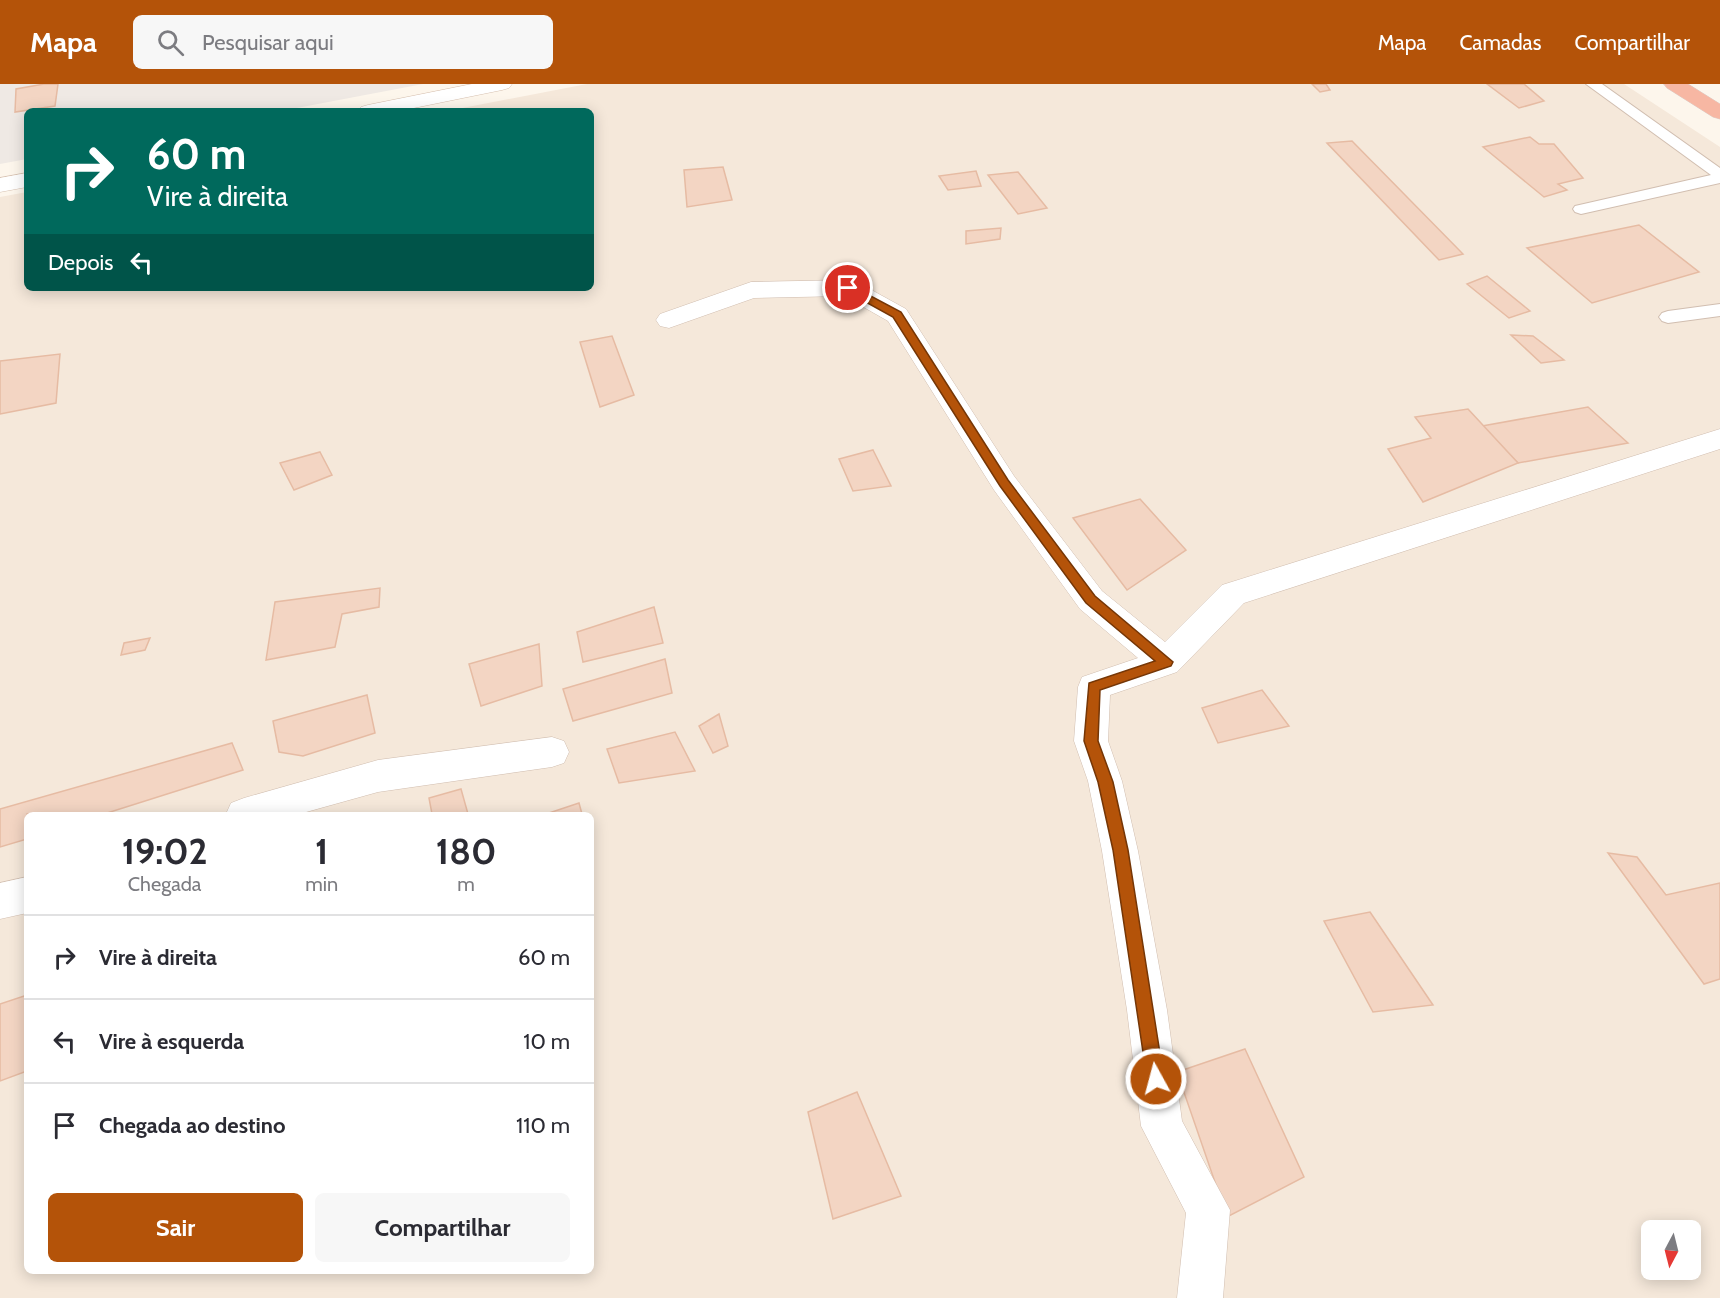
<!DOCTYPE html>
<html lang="pt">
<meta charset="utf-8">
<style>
:root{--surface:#fff;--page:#f7f7f7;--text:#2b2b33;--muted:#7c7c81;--line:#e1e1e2;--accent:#b45309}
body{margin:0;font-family:Cabin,sans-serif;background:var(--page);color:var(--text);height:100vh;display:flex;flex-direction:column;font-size:22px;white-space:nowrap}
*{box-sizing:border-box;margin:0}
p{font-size:20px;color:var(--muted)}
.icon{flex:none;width:33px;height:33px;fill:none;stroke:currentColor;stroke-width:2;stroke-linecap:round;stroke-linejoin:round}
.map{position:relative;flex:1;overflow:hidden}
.details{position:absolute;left:24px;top:728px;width:570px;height:462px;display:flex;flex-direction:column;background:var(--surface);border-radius:9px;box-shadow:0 3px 15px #0003}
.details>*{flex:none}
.top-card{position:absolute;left:24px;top:24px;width:570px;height:183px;border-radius:9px;box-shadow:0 3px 15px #0003;background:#00695c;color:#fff;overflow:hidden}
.needle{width:39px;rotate:187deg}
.tools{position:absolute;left:1641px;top:1136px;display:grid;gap:12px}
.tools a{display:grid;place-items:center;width:60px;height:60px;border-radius:9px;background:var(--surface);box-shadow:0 3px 15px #0003;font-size:30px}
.pin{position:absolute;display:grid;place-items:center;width:51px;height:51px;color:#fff;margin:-26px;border:3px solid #fff;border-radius:50%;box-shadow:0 2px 6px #0007}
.me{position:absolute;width:66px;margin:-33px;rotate:353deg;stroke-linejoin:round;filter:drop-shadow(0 0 4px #0008)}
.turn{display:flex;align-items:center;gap:21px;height:126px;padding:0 24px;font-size:27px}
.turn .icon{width:78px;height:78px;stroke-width:2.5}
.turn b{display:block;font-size:42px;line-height:51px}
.then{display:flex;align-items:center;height:57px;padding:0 24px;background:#0003;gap:12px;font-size:22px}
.eta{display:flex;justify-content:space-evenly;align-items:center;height:102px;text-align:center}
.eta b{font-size:36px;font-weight:700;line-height:42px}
.action{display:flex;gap:12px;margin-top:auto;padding:12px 24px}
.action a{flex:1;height:69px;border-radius:9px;background:var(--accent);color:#fff;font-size:24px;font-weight:700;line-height:69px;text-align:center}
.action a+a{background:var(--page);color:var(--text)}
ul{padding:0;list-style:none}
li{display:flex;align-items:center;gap:18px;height:84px;padding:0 24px;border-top:2px solid var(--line)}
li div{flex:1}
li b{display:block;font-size:22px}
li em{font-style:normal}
header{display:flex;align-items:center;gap:36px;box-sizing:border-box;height:84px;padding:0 30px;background:var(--accent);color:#fff}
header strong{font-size:28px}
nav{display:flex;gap:33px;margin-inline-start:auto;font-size:21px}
.search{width:420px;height:54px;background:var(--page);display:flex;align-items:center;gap:15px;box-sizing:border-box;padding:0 21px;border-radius:9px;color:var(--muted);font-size:22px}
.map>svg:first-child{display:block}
.residential{fill:#f5e8da;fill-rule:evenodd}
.industrial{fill:#efe9e4}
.building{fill:#f3d5c3;stroke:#e6bba3;stroke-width:1.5}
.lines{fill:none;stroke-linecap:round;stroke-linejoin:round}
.lane-casing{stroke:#d1beb0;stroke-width:2}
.street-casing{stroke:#d1beb0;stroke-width:1}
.secondary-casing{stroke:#d6c0b0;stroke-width:1}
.highway-casing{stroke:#dad1cd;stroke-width:1}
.lane{fill:#fff;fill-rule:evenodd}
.street{fill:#fff;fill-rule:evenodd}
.secondary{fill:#fff;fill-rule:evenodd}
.highway{fill:#f7b7a3;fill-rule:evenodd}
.route{fill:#b45309;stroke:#753606;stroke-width:1.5}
</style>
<header>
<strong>Mapa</strong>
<div class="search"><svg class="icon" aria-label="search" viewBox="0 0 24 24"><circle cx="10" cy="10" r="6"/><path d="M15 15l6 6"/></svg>Pesquisar aqui</div>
<nav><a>Mapa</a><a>Camadas</a><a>Compartilhar</a></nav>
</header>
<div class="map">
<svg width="1720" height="1214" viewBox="0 0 1720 1214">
<rect width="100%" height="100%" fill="#fdf6ec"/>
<!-- residential -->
<path class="residential" d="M 587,0 L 1624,0 L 1720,63 L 1720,1214 L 0,1214 L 0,113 L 27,108 L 27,204 L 591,204 L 591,27 L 447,27 ZM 27,730 L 591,730 L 591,1186 L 27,1186 ZM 1652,1146 L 1690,1146 L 1690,1185 L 1652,1185 Z"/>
<!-- industrial -->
<path class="industrial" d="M 0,0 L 423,0 L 281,27 L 27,27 L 27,75 L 0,80 Z"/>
<!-- building -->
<g class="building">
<path d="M 44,0 L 58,0 L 55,22 L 15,28 L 16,5 Z"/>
<path d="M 1312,0 L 1326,0 L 1330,6 L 1320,8 Z"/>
<path d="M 1487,0 L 1524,0 L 1544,17 L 1519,24 Z"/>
<path d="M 1530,53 L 1539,60 L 1554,60 L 1583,94 L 1558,100 L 1567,106 L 1544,113 L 1483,63 Z"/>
<path d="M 1352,57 L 1463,170 L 1439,176 L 1327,59 Z"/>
<path d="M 723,83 L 732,116 L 687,123 L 684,86 Z"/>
<path d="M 976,87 L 981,102 L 948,106 L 939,92 Z"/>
<path d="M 1018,88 L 1047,124 L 1018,130 L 988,91 Z"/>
<path d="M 1639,141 L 1699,188 L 1592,219 L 1527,164 Z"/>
<path d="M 1001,144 L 1000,155 L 966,160 L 966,147 Z"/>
<path d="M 1487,192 L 1530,227 L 1509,234 L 1467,200 Z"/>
<path d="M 1511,251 L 1533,252 L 1564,276 L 1541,279 Z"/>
<path d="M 612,252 L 634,311 L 600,323 L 580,258 Z"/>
<path d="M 60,270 L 56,319 L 0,330 L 0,277 Z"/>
<path d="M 1588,323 L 1628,359 L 1518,379 L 1482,342 Z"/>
<path d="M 1468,325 L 1518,379 L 1423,418 L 1388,365 L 1431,354 L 1415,333 Z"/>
<path d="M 873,366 L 891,402 L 853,407 L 839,375 Z"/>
<path d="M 320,368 L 332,391 L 294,406 L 280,379 Z"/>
<path d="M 1140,415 L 1186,466 L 1127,506 L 1073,434 Z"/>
<path d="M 380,504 L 379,523 L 342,530 L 335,563 L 266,576 L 275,518 Z"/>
<path d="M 654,523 L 663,559 L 583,578 L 577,548 Z"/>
<path d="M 150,554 L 145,566 L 121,571 L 124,559 Z"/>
<path d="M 539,560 L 542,602 L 481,622 L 469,580 Z"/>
<path d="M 665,575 L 672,609 L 573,637 L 563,605 Z"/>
<path d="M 1262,606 L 1289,642 L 1218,659 L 1202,624 Z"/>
<path d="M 367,611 L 375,649 L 303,672 L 279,668 L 273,637 Z"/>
<path d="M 719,630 L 728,662 L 713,669 L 699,642 Z"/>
<path d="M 675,648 L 695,687 L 619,699 L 607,665 Z"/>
<path d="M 232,659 L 243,686 L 104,730 L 27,730 L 27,755 L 0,763 L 0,725 Z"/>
<path d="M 461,705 L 468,730 L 432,730 L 429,714 Z"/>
<path d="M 579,719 L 582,730 L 546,730 Z"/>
<path d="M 1608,769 L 1637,773 L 1666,811 L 1720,799 L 1720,895 L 1704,900 Z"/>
<path d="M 1370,828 L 1433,921 L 1373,928 L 1324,837 Z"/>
<path d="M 27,911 L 27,987 L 0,997 L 0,920 Z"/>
<path d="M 1245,965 L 1304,1093 L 1227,1133 L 1177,988 Z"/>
<path d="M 857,1008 L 901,1112 L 833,1135 L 808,1028 Z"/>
</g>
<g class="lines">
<defs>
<g id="lane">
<path d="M 1586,0 L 1602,0 L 1720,84 L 1720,99 L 1581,130 L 1575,128 L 1573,125 L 1575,122 L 1711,91 Z"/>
<path d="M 1720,220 L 1720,232 L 1668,239 L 1662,237 L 1659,233 L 1662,229 L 1668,227 Z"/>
</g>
<g id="street">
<path d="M 848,196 L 857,198 L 906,225 L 1014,392 L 1102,507 L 1165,558 L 1222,501 L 1720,345 L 1720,365 L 1244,519 L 1177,588 L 1110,611 L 1108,657 L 1122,697 L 1138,767 L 1167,926 L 1182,1037 L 1230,1126 L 1223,1214 L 1177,1214 L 1186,1129 L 1141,1042 L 1127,926 L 1102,767 L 1088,697 L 1074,657 L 1078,603 L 1082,593 L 1138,574 L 1080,525 L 994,406 L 888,237 L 844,212 L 754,214 L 669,244 L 660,242 L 656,236 L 660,230 L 751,198 Z"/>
<path d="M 552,653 L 564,657 L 569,668 L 564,679 L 552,683 L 378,708 L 299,730 L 226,730 L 231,719 L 244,714 L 378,676 Z"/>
<path d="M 27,793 L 27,829 L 0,835 L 0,799 Z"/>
</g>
<g id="secondary">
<path d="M 472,0 L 512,0 L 509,4 L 502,6 L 399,27 L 358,27 L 361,23 L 368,21 Z"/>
<path d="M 27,89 L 27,103 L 0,108 L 0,94 Z"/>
</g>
<path id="highway" d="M 1664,0 L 1688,0 L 1720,20 L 1720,35 L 1713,33 L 1667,4 Z"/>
</defs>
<!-- lane casing -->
<use href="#lane" class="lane-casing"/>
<!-- street casing -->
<use href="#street" class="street-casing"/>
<!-- secondary casing -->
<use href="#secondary" class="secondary-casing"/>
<!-- highway casing -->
<use href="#highway" class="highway-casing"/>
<!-- lane -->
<use href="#lane" class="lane"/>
<!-- street -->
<use href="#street" class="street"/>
<!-- secondary -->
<use href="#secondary" class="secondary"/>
<!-- highway -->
<use href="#highway" class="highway"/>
</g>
<!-- route -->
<path class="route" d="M 848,200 L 901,228 L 1008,396 L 1095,512 L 1173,578 L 1171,582 L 1100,606 L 1098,657 L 1113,698 L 1128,766 L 1164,995 L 1162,1001 L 1156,1004 L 1150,1001 L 1147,995 L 1113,766 L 1098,698 L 1084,657 L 1089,599 L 1155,577 L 1086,519 L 1000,402 L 893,233 L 844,206 L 844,201 Z"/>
</svg>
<div class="tools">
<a><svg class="needle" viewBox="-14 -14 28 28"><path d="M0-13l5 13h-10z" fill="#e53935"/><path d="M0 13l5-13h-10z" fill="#7c7c81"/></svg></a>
</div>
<div class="pin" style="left:848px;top:204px;background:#d93025"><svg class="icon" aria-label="arrive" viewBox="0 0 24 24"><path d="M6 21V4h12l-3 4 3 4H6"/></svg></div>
<svg class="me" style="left:1156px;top:995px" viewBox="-20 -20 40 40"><circle r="17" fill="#b45309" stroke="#fff" stroke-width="3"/><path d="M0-11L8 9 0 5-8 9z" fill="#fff"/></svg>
<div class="top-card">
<div class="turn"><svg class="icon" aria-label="right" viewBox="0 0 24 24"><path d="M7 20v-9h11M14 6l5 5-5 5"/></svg><div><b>60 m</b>Vire à direita</div></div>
<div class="then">Depois<svg class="icon" aria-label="left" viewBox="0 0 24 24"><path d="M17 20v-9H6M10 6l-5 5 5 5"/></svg></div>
</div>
<section class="details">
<div class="eta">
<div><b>19:02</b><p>Chegada</p></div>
<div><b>1</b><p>min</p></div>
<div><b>180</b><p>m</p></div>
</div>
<ul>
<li><svg class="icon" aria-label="right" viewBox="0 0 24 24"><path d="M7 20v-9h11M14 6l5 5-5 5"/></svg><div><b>Vire à direita</b></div><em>60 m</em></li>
<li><svg class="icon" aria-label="left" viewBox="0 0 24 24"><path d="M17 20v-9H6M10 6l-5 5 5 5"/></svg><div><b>Vire à esquerda</b></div><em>10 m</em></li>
<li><svg class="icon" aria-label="arrive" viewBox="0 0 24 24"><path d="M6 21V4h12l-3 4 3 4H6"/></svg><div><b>Chegada ao destino</b></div><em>110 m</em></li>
</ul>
<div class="action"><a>Sair</a><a>Compartilhar</a></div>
</section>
</div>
